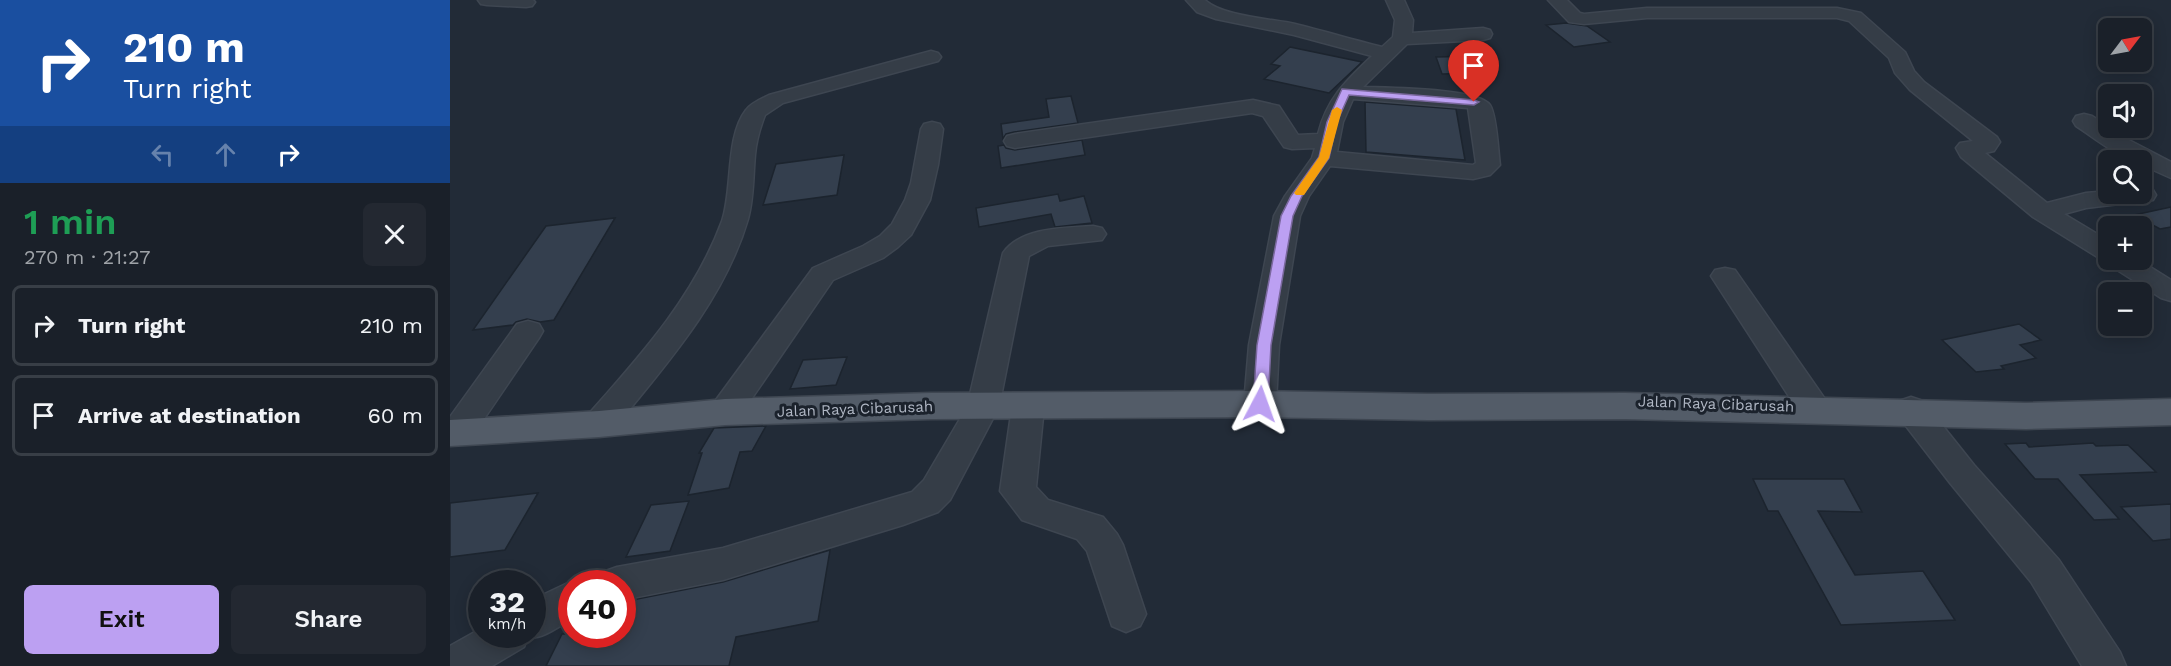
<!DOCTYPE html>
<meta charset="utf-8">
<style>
:root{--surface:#1a2029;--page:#232831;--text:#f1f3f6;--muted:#9fa3a8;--line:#383e46;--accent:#bca0f2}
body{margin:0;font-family:"Work Sans",sans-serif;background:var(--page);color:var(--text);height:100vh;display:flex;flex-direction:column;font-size:22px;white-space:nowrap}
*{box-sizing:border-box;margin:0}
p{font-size:20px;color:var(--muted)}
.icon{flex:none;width:33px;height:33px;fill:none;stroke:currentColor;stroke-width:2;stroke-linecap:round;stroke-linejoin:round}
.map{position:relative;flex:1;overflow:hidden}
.details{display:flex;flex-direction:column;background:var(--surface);width:450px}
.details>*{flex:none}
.hud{background:#1a4fa0;color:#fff;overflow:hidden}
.needle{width:39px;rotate:58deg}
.tools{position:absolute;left:1648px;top:18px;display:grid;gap:12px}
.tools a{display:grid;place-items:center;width:54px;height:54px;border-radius:9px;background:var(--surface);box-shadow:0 3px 15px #0003,0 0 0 2px var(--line);font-size:30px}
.speed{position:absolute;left:18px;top:570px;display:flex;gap:12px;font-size:30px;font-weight:700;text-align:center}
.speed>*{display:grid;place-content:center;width:78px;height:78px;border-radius:50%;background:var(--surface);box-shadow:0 3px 15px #0003,0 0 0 2px var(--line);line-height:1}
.speed small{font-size:15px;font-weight:400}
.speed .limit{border:9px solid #d22;background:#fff;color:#111}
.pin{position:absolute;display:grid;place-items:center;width:51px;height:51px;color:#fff;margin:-62px -26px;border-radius:50% 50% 50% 0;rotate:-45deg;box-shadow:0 0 6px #0007}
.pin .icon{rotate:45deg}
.me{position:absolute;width:66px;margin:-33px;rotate:4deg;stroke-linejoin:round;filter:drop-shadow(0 0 4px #0008)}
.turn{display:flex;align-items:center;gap:21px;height:126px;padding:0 24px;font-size:27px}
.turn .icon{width:78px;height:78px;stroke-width:2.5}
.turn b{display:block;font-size:42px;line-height:51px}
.lanes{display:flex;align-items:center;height:57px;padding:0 24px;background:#0003;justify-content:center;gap:30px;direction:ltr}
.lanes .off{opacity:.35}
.round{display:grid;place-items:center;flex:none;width:63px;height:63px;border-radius:9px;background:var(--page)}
.head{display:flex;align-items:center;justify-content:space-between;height:102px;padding:0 24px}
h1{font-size:36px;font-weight:600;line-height:45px;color:#1e9e55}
.action{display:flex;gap:12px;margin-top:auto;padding:12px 24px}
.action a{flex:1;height:69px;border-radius:9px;background:var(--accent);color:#111;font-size:24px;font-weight:600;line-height:69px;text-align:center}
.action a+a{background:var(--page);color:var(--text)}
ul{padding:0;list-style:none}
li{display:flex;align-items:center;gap:18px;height:81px;margin:0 12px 9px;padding:0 12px;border:3px solid var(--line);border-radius:9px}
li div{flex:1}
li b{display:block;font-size:22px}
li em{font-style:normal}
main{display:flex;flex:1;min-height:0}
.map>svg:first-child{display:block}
.building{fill:#343f4e;stroke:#1c242e;stroke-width:1.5}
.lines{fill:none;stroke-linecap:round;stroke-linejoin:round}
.minor-casing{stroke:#3e4651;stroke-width:3}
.major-casing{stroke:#3e4651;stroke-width:3}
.minor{fill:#353d47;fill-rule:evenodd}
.major{fill:#535c68;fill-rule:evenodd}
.route{fill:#bca0f2;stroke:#7a689d;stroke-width:1.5}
.slow{fill:#f59e0b}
.labels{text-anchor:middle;stroke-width:6;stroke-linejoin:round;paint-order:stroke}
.street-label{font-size:15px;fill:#b0b7c4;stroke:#1b222c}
</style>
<main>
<section class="details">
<div class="hud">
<div class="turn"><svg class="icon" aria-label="right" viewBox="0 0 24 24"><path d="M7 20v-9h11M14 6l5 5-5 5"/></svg><div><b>210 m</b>Turn right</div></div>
<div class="lanes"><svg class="icon off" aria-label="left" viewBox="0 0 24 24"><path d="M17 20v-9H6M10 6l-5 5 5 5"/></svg><svg class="icon off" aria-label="ahead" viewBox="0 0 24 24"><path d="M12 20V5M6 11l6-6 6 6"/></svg><svg class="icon" aria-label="right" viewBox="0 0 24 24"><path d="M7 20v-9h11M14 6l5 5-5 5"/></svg></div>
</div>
<div class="head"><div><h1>1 min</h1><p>270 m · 21:27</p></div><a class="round"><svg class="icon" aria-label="close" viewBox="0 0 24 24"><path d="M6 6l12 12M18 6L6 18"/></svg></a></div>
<ul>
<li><svg class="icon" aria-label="right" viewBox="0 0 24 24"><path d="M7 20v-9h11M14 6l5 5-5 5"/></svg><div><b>Turn right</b></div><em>210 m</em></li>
<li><svg class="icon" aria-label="arrive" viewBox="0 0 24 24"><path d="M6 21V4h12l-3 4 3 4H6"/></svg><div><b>Arrive at destination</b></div><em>60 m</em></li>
</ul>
<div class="action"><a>Exit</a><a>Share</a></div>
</section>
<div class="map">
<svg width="1721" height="666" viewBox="0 0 1721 666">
<rect width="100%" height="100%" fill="#222b37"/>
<!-- building -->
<g class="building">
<path d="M 1116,23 L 1137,26 L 1160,42 L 1124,47 L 1096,25 Z"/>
<path d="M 840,47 L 912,62 L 879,93 L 814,79 L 830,66 L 821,64 Z"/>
<path d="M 1027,56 L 1035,73 L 992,74 L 986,57 Z"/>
<path d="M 621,96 L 628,123 L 564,132 L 556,134 L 553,139 L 551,124 L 599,117 L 596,99 Z"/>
<path d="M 915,102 L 1006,109 L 1015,160 L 916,152 Z"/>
<path d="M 632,140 L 635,155 L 551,168 L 548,146 L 554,145 L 556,148 L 565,150 Z"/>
<path d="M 394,155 L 387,195 L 313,205 L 326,164 Z"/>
<path d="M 608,194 L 610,201 L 634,196 L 642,223 L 605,227 L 601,214 L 529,227 L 526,208 Z"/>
<path d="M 1721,207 L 1721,227 L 1710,229 L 1684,215 Z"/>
<path d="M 165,218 L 104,320 L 90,322 L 77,319 L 66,322 L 63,325 L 23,330 L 96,226 Z"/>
<path d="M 1569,324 L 1591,340 L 1570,345 L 1586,358 L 1551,366 L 1554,369 L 1526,372 L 1492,340 Z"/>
<path d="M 397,357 L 386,385 L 340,389 L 353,360 Z"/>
<path d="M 316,426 L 302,451 L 290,452 L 279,488 L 238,495 L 252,453 L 249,453 L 264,428 Z"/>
<path d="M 1576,443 L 1579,447 L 1643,443 L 1646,446 L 1678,445 L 1706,472 L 1630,475 L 1669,519 L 1644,520 L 1608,479 L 1585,479 L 1555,444 Z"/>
<path d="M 1303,479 L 1394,479 L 1412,512 L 1368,511 L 1405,575 L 1473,571 L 1505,620 L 1391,625 L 1328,511 L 1318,511 Z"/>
<path d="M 88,493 L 55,550 L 0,557 L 0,503 Z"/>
<path d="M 239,501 L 220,551 L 176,557 L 201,505 Z"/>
<path d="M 1721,504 L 1721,539 L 1703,541 L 1671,507 Z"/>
<path d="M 380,550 L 368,621 L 286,637 L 279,666 L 96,666 L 112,634 L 172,634 L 172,602 L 273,582 Z"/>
</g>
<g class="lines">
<defs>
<g id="minor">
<path d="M 28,0 L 83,0 L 85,2 L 82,6 L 76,7 L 37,5 L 31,4 Z"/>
<path d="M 736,0 L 755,0 C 771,16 822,19 845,24 C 874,31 903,40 932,47 L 943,37 L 945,20 L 936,0 L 954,0 L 963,20 L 962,33 L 1033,28 L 1040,30 L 1042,34 L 1040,38 L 1033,40 L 957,44 L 913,87 C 937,88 1029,88 1040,105 C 1047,116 1048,151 1050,165 L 1040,175 L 1023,179 L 880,166 L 859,196 L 850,216 L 829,345 L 826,404 L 822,412 L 810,415 L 798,412 L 794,404 L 799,345 L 824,216 L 835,196 L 862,158 L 865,148 L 842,149 L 834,147 L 813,116 L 802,113 L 565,148 L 557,146 L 554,141 L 557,136 L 565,134 L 803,100 L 829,106 L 848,135 L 868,134 C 877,98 896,81 922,56 L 844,35 L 766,19 L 747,12 ZM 903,99 L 1018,108 L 1026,163 L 1023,165 L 887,152 L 893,122 Z"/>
<path d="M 1098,0 L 1117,0 L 1130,13 L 1134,14 L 1197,8 L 1387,8 L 1411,13 L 1455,52 L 1464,71 L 1474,82 L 1547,137 L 1550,142 L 1544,151 L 1535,153 L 1597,203 L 1636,193 L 1659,191 L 1659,194 L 1692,194 L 1692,188 L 1703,190 L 1706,195 L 1703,200 L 1636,208 L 1614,214 L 1659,241 L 1659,260 L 1689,260 L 1721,280 L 1721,301 L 1711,298 L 1661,266 L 1658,260 L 1649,258 L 1583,217 L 1511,157 L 1506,148 L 1510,143 L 1523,141 L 1460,90 L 1445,73 L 1439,58 L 1399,21 L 1387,18 L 1197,18 L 1134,24 L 1119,22 Z"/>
<path d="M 481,51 L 488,53 L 491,57 L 488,61 L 333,103 L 315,115 C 310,128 306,142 305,155 C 303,176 304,198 298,219 C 274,301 214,367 161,432 L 149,436 L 137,432 L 132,424 L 137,416 C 190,356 244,297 272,221 C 283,189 275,137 296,110 C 301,103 311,99 319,95 Z"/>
<path d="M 1634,114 L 1642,116 L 1677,139 L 1721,162 L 1721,178 L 1692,165 L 1692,160 C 1669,160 1645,138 1626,126 L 1623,121 L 1626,116 Z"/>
<path d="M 482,122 L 490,124 L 493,129 L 488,165 L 480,200 L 461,235 L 448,247 L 433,258 L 383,280 L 287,420 L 275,424 L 263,420 L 259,412 L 263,404 L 363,268 L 413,246 L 430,236 L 442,224 L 455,200 L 461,183 L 471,129 L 474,124 Z"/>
<path d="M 643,226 L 652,228 L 656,234 L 652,240 L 598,246 L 579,256 L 549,407 L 500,500 L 488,512 L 453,525 L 273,580 L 172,600 L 172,584 L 148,584 L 153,572 L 167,567 L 273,548 L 462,492 L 474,480 L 517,407 L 553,253 C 571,227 615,228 643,226 Z"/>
<path d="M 1275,268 L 1285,270 L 1375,399 L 1379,407 L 1375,415 L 1363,419 L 1351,415 L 1261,276 L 1265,270 Z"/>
<path d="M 78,321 L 89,324 L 93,331 L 89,338 L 19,441 L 7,444 L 0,442 L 0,417 L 67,324 Z"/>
<path d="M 578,395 L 590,399 L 594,407 L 586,487 L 598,500 L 653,517 L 667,534 L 673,545 L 696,614 L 690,626 L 676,632 L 662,626 L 637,551 L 627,539 L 572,520 L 550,491 L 562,407 L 566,399 Z"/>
<path d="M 1461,397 L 1473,401 L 1524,465 L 1609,560 L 1670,652 L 1676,666 L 1632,666 L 1581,582 L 1500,483 L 1449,417 L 1445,409 L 1449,401 Z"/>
<path d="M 122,581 L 129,584 L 122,584 L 122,619 C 109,626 92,640 78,637 L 74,647 L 42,666 L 0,666 L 0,646 L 32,628 L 32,634 L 82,634 L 82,600 Z"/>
</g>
<path id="major" d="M 810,391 L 978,394 L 1175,393 L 1576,403 L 1721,399 L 1721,425 L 1576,429 L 1175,419 L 978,420 L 810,417 L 481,419 L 275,425 L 149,437 L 0,446 L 0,420 L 149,411 L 275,399 L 481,393 Z"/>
</defs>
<!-- minor casing -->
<use href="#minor" class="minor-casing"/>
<!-- major casing -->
<use href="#major" class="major-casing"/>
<!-- minor -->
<use href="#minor" class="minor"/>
<!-- major -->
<use href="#major" class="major"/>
</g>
<!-- route -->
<path class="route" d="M 892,89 L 1024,100 L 1029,102 L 1024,105 L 899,95 L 887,122 L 879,158 L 852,196 L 843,216 L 821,345 L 818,404 L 810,409 L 803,404 L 807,345 L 831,216 L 841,196 L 869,157 L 877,122 Z"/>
<!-- slow -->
<path class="slow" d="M 887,107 L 892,110 L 879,158 L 854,195 L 846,195 L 844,193 L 869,157 L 882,110 Z"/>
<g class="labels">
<!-- street labels -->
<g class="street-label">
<text transform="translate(1266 404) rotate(2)" y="5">Jalan Raya Cibarusah</text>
<text transform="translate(405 409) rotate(-2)" y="5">Jalan Raya Cibarusah</text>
</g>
</g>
</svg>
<div class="tools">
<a><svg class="needle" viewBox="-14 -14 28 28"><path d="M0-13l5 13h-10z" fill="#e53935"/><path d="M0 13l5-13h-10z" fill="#9fa3a8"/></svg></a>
<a><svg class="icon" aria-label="sound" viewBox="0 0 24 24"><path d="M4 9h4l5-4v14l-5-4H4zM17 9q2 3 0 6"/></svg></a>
<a><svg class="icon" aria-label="search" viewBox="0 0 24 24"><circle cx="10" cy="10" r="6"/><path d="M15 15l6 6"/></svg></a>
<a>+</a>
<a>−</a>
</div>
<div class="speed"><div>32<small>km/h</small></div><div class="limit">40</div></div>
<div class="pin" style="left:1024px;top:102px;background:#d93025"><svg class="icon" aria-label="arrive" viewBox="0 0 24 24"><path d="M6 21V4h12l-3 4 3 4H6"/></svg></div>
<svg class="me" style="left:810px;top:404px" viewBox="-20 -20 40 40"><path d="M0-17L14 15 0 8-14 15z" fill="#bca0f2" stroke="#fff" stroke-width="4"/></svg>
</div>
</main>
